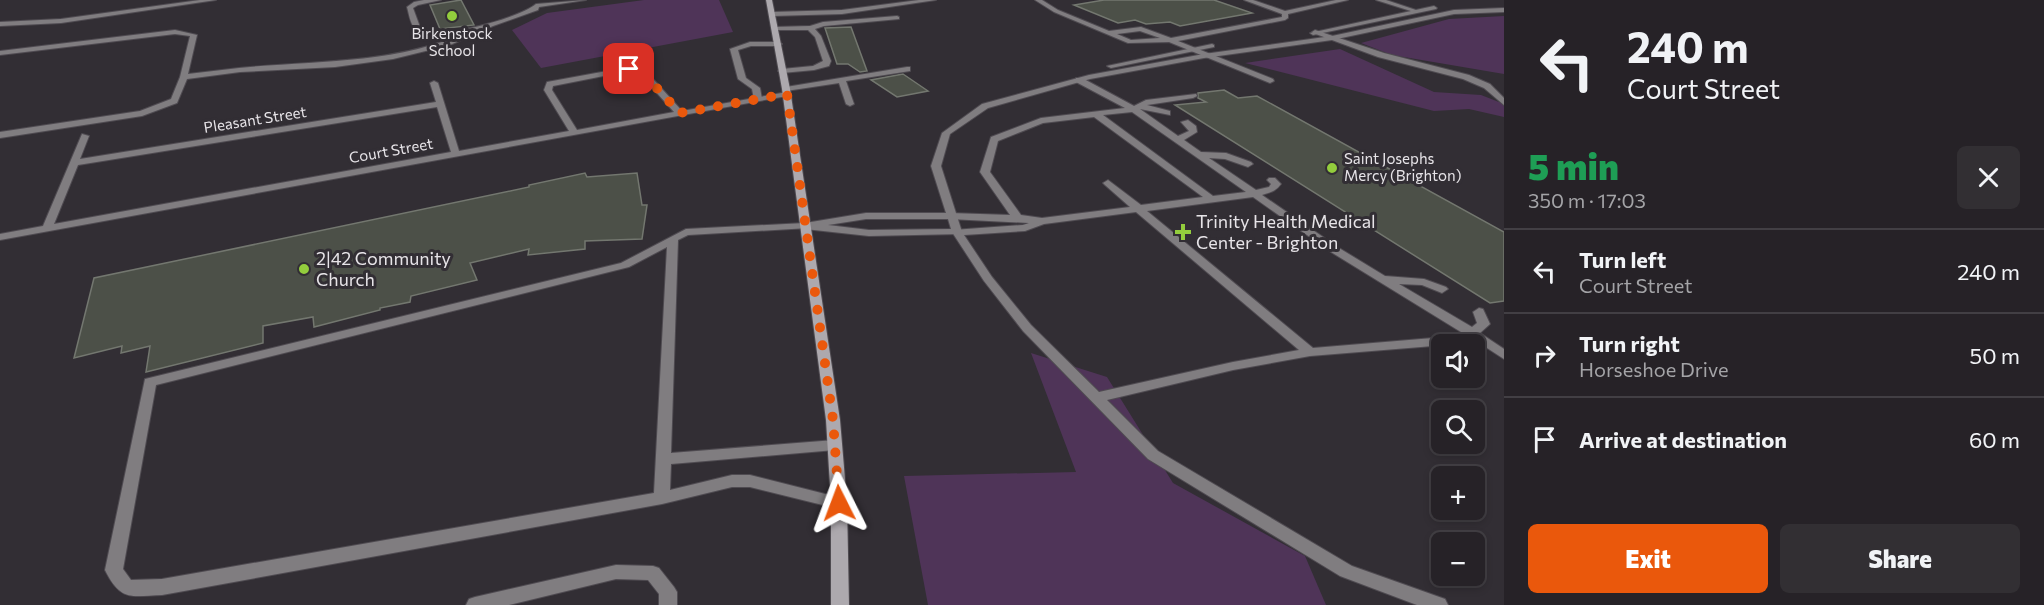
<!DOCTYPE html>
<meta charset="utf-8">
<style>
:root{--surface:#262227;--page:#322f33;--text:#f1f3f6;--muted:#a4a4a7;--line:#423f44;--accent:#ea580c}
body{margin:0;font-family:Commissioner,sans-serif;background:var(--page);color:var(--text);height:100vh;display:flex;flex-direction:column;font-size:22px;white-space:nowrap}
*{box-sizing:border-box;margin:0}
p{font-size:20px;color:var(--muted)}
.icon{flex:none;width:33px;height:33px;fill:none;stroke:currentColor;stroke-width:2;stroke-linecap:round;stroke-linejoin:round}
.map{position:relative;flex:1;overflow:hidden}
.panel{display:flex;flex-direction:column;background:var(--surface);width:540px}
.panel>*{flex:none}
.banner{background:#262227;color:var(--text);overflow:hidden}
.tools{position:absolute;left:1431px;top:334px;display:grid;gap:12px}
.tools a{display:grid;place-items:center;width:54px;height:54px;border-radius:9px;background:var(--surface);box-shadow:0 3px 9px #0003,0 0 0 2px var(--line);font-size:30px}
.pin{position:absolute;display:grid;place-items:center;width:51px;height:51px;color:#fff;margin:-26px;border-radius:12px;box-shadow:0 3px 9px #0006}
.me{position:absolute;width:66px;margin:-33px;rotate:357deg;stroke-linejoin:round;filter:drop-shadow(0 0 4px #0008)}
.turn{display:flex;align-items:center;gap:21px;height:126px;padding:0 24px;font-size:27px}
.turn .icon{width:78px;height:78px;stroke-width:2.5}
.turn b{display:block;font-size:42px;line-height:51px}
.round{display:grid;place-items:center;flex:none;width:63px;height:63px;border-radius:9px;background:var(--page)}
.head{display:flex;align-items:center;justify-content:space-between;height:102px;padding:0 24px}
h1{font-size:36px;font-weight:800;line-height:45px;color:#1e9e55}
.button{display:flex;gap:12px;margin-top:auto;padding:12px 24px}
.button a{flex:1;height:69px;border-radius:9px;background:var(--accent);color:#fff;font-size:24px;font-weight:800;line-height:69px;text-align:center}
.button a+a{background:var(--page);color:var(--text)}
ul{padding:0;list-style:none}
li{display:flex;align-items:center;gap:18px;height:84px;padding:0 24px;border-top:2px solid var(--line)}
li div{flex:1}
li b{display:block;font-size:22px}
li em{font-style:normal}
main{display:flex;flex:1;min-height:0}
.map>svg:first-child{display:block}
.green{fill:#4f3458}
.building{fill:#4c5048;stroke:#73776f;stroke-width:1.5}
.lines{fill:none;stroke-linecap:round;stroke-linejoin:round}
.service-casing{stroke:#4f4b51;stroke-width:2}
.minor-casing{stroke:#4f4b51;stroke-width:2}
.secondary-casing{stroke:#4f4b51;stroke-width:2}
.service{fill:#807d80;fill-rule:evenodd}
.minor{fill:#807d80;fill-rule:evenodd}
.secondary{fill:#ada9ae;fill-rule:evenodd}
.route{stroke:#ea580c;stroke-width:10;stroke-dasharray:0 18}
.poi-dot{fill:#93cd3d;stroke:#322e34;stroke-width:2}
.labels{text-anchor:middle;stroke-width:6;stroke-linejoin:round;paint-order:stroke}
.far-poi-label{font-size:15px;fill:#e7e4e8;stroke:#322e34}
.far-street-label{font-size:15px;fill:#e7e4e8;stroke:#322e34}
.poi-label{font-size:18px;fill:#e7e4e8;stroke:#322e34;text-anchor:start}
</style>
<main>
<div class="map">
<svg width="1504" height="605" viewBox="0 0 1504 605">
<rect width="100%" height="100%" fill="#322e34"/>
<!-- green -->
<g class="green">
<path d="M 644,0 L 719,0 L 733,32 L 541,68 L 512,30 L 547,13 Z"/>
<path d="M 1504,16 L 1504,74 L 1392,55 L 1361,43 L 1449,19 Z"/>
<path d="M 1340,49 L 1434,92 L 1481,95 L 1504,104 L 1504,117 L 1469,109 L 1434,111 L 1245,63 Z"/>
<path d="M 1031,353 L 1107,377 L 1173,483 L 1305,556 L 1326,605 L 928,605 L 904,476 L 1076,472 Z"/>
</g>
<!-- building -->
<g class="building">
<path d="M 461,0 L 474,25 L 440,29 L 430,5 Z"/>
<path d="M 1104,0 L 1214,0 L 1252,13 L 1180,26 L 1170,22 L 1146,24 L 1135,20 L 1118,23 L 1074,5 Z"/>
<path d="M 851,27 L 867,71 L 860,72 L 848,64 L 837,64 L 825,28 Z"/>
<path d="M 903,74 L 928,91 L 897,97 L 871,80 Z"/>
<path d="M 1224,90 L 1238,98 L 1257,96 L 1504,232 L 1504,301 L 1490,303 L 1175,105 L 1206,102 L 1198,98 L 1198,93 Z"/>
<path d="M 585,173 L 587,177 L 637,173 L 642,205 L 647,205 L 642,239 L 585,241 L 585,249 L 528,255 L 529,249 L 470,263 L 477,280 L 411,296 L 410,302 L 380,308 L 380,310 L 314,327 L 313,317 L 263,326 L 263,343 L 146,372 L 150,346 L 121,353 L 122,346 L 74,358 L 94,278 L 529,187 L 529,185 Z"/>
</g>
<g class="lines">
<defs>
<g id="service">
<path d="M 424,0 L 441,0 L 418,5 L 413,8 L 420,27 C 438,42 521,17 536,4 L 586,0 L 539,7 L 538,10 L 493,26 L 450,45 L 393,59 L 335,67 L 240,72 L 187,79 L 177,103 L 142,116 L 0,138 L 0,132 L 140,111 L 171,99 L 180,77 L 190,36 L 175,34 L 0,55 L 0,51 L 175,30 L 197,35 L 188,74 C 205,72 222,70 239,68 C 318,60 395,65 470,31 C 456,35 426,43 415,29 C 410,23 409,14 407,7 L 414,2 Z"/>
<path d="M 1035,0 L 1042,0 L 1058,10 L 1109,31 L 1141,27 L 1171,38 L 1282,17 L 1282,14 L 1244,0 L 1253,0 L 1285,11 L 1336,0 L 1348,0 L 1288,14 L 1288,18 L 1285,20 L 1178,41 L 1273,79 L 1274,81 L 1270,83 L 1169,42 L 1128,43 L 1054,12 ZM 1140,31 L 1160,38 L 1131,40 L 1117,34 Z"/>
<path d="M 1376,0 L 1386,0 L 1419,11 L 1414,12 Z"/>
<path d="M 897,16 L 899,17 L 899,19 L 824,26 L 815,29 L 821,36 L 831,61 L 829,66 L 814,70 L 782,73 L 778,71 L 782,69 L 813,66 L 823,61 L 815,37 L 808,30 L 775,30 L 773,29 L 773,27 L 810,26 L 823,22 Z"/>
<path d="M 1315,30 L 1384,53 L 1469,75 L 1490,84 L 1504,98 L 1504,105 L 1484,88 L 1463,79 L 1378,57 L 1313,33 L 1312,32 Z"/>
<path d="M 750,42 L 778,42 L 782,44 L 778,46 L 751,46 L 738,50 L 746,78 L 760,88 L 762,99 L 758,101 L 754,99 L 752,89 L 738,79 L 730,49 Z"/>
<path d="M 907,67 L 910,67 L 910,71 L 846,81 L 854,104 L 850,106 L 846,104 L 839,83 L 786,91 L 782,89 L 786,87 Z"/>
<path d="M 1076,78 L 1082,78 L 1134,106 L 1146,100 L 1196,94 L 1197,96 L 1193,98 L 1147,105 L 1170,111 L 1170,115 L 1140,109 L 1178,136 L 1189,131 L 1181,122 L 1188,120 L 1196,126 L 1197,132 L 1184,140 L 1201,152 L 1226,153 L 1251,162 L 1253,164 L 1248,167 L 1225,159 L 1209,158 L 1256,190 L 1269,187 L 1271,184 L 1267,180 L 1269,178 L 1275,178 L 1281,184 C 1276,191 1271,192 1262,195 L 1339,248 L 1385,276 L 1424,279 L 1446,287 L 1448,289 L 1442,293 L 1422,285 L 1399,284 L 1472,327 L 1477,323 L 1473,312 L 1479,308 L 1483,309 L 1490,324 L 1480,333 L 1504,349 L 1504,359 L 1470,337 L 1433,346 L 1310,356 L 1233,370 L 1107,400 L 1158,451 L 1352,566 L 1445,599 L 1448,605 L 1417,605 L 1340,576 L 1148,459 L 1023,331 L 984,281 L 952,232 L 953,230 L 1023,225 L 1029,223 L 950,219 L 945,216 L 950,213 L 1010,215 L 980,172 L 991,137 L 1041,118 L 1125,108 L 1076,82 ZM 1132,112 L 1246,192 L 1213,196 L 1103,115 ZM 1094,117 L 1203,197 L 1141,205 L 1108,180 L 1103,183 L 1105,185 L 1130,207 L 1042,218 L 1021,215 L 990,172 L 998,141 L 1043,123 ZM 1253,197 L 1331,252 L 1461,332 L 1433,338 L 1313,348 L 1147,211 ZM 1136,212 L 1299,350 L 1233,362 L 1099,392 L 1031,325 L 992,277 L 964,235 L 1025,231 L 1044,224 Z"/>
<path d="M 805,223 L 810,226 L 809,228 L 688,235 L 678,240 L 671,453 L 835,440 L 840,441 L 842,445 L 840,449 L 835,450 L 671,464 L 670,490 L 732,475 L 750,475 L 845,499 L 847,503 L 845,507 L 839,509 L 750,487 L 732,487 L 662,504 L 162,595 C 131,596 121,602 105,570 L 145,379 L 621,263 L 686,229 ZM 667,247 L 654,493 L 162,579 L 131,580 L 123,569 L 156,385 L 629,267 Z"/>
<path d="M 616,565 L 653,566 L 659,568 L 674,587 L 677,592 L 677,605 L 659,605 L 659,594 L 648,580 L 616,579 L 509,605 L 466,605 L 469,599 L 475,597 Z"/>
</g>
<g id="minor">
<path d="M 200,0 L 216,0 L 61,23 L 0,26 L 0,22 L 61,19 Z"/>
<path d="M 919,0 L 936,0 L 842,14 L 772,16 L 769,14 L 772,12 L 842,10 Z"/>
<path d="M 1434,6 L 1437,8 L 1436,9 L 1313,35 L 1310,33 Z"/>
<path d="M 1504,8 L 1504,12 L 1454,14 L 1332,40 L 1204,58 L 1090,79 L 988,108 L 950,134 L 941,166 L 962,232 L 961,234 L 869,236 L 805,229 L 800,226 L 805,223 L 866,213 L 946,213 L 931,166 L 942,133 L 982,104 L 1089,75 L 1204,54 L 1332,36 L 1454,10 ZM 866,219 L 948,219 L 951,229 L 869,230 L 828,225 Z"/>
<path d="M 1212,44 L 1214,45 L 1214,47 L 1111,68 L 1107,66 Z"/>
<path d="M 629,67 L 644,69 L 682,111 L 787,92 L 791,94 L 787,96 L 0,240 L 0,234 L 43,226 L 82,134 L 89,136 L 80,159 L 436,102 L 430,83 L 434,81 L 438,83 L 459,151 L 569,131 L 544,90 L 547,82 ZM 629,71 L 639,73 L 674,112 L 577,130 L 552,90 L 553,86 ZM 437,107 L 451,152 L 54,224 L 78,165 Z"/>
</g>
<path id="secondary" d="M 766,0 L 772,0 L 790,89 L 840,420 L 847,503 L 849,605 L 831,605 L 831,503 L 826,420 L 782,89 Z"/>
</defs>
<!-- service casing -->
<use href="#service" class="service-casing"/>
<!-- minor casing -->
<use href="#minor" class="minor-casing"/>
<!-- secondary casing -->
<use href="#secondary" class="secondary-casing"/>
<!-- service -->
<use href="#service" class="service"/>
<!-- minor -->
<use href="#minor" class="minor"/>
<!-- secondary -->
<use href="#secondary" class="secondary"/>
</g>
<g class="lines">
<!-- route -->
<path class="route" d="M 629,69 L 641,71 L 680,113 L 787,94 L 833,420 L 839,503"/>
</g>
<!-- markers -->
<g class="poi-dot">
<circle cx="452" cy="16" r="6"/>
<circle cx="1332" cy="168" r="6"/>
<path d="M1180 223h6v6h6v6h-6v6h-6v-6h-6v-6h6z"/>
<circle cx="304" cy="269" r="6"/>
</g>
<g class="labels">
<!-- far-poi labels -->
<g class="far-poi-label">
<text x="452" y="39">Birkenstock<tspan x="452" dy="17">School</tspan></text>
<text x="1344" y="164" text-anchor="start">Saint Josephs<tspan x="1344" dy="17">Mercy (Brighton)</tspan></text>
</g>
<!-- far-street labels -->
<g class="far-street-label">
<text transform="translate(255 120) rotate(-9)" y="5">Pleasant Street</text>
<text transform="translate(391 151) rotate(-10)" y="5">Court Street</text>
</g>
<!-- poi labels -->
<g class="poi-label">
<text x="1196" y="228">Trinity Health Medical<tspan x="1196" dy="21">Center - Brighton</tspan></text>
<text x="316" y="265">2|42 Community<tspan x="316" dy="21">Church</tspan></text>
</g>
</g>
</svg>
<div class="tools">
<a><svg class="icon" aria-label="sound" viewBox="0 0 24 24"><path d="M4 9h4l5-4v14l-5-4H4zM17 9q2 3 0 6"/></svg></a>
<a><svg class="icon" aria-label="search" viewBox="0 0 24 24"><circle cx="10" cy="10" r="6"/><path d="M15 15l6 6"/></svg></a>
<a>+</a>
<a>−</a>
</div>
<div class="pin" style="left:629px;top:69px;background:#d93025"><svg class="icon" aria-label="arrive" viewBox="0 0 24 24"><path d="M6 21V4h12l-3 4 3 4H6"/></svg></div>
<svg class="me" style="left:839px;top:503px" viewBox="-20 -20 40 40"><path d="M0-17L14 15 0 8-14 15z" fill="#ea580c" stroke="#fff" stroke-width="4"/></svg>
</div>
<section class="panel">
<div class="banner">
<div class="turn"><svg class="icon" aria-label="left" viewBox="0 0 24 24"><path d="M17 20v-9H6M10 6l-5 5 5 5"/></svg><div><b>240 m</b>Court Street</div></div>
</div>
<div class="head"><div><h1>5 min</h1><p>350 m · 17:03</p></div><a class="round"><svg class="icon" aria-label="close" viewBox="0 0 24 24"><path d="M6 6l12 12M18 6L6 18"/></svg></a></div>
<ul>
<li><svg class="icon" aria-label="left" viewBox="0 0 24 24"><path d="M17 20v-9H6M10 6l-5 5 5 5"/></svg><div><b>Turn left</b><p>Court Street</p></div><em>240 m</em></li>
<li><svg class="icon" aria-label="right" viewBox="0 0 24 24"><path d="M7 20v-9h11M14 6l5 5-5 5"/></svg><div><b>Turn right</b><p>Horseshoe Drive</p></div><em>50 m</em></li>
<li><svg class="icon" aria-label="arrive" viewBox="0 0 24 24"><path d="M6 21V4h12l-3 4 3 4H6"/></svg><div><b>Arrive at destination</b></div><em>60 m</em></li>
</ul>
<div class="button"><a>Exit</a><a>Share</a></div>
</section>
</main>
